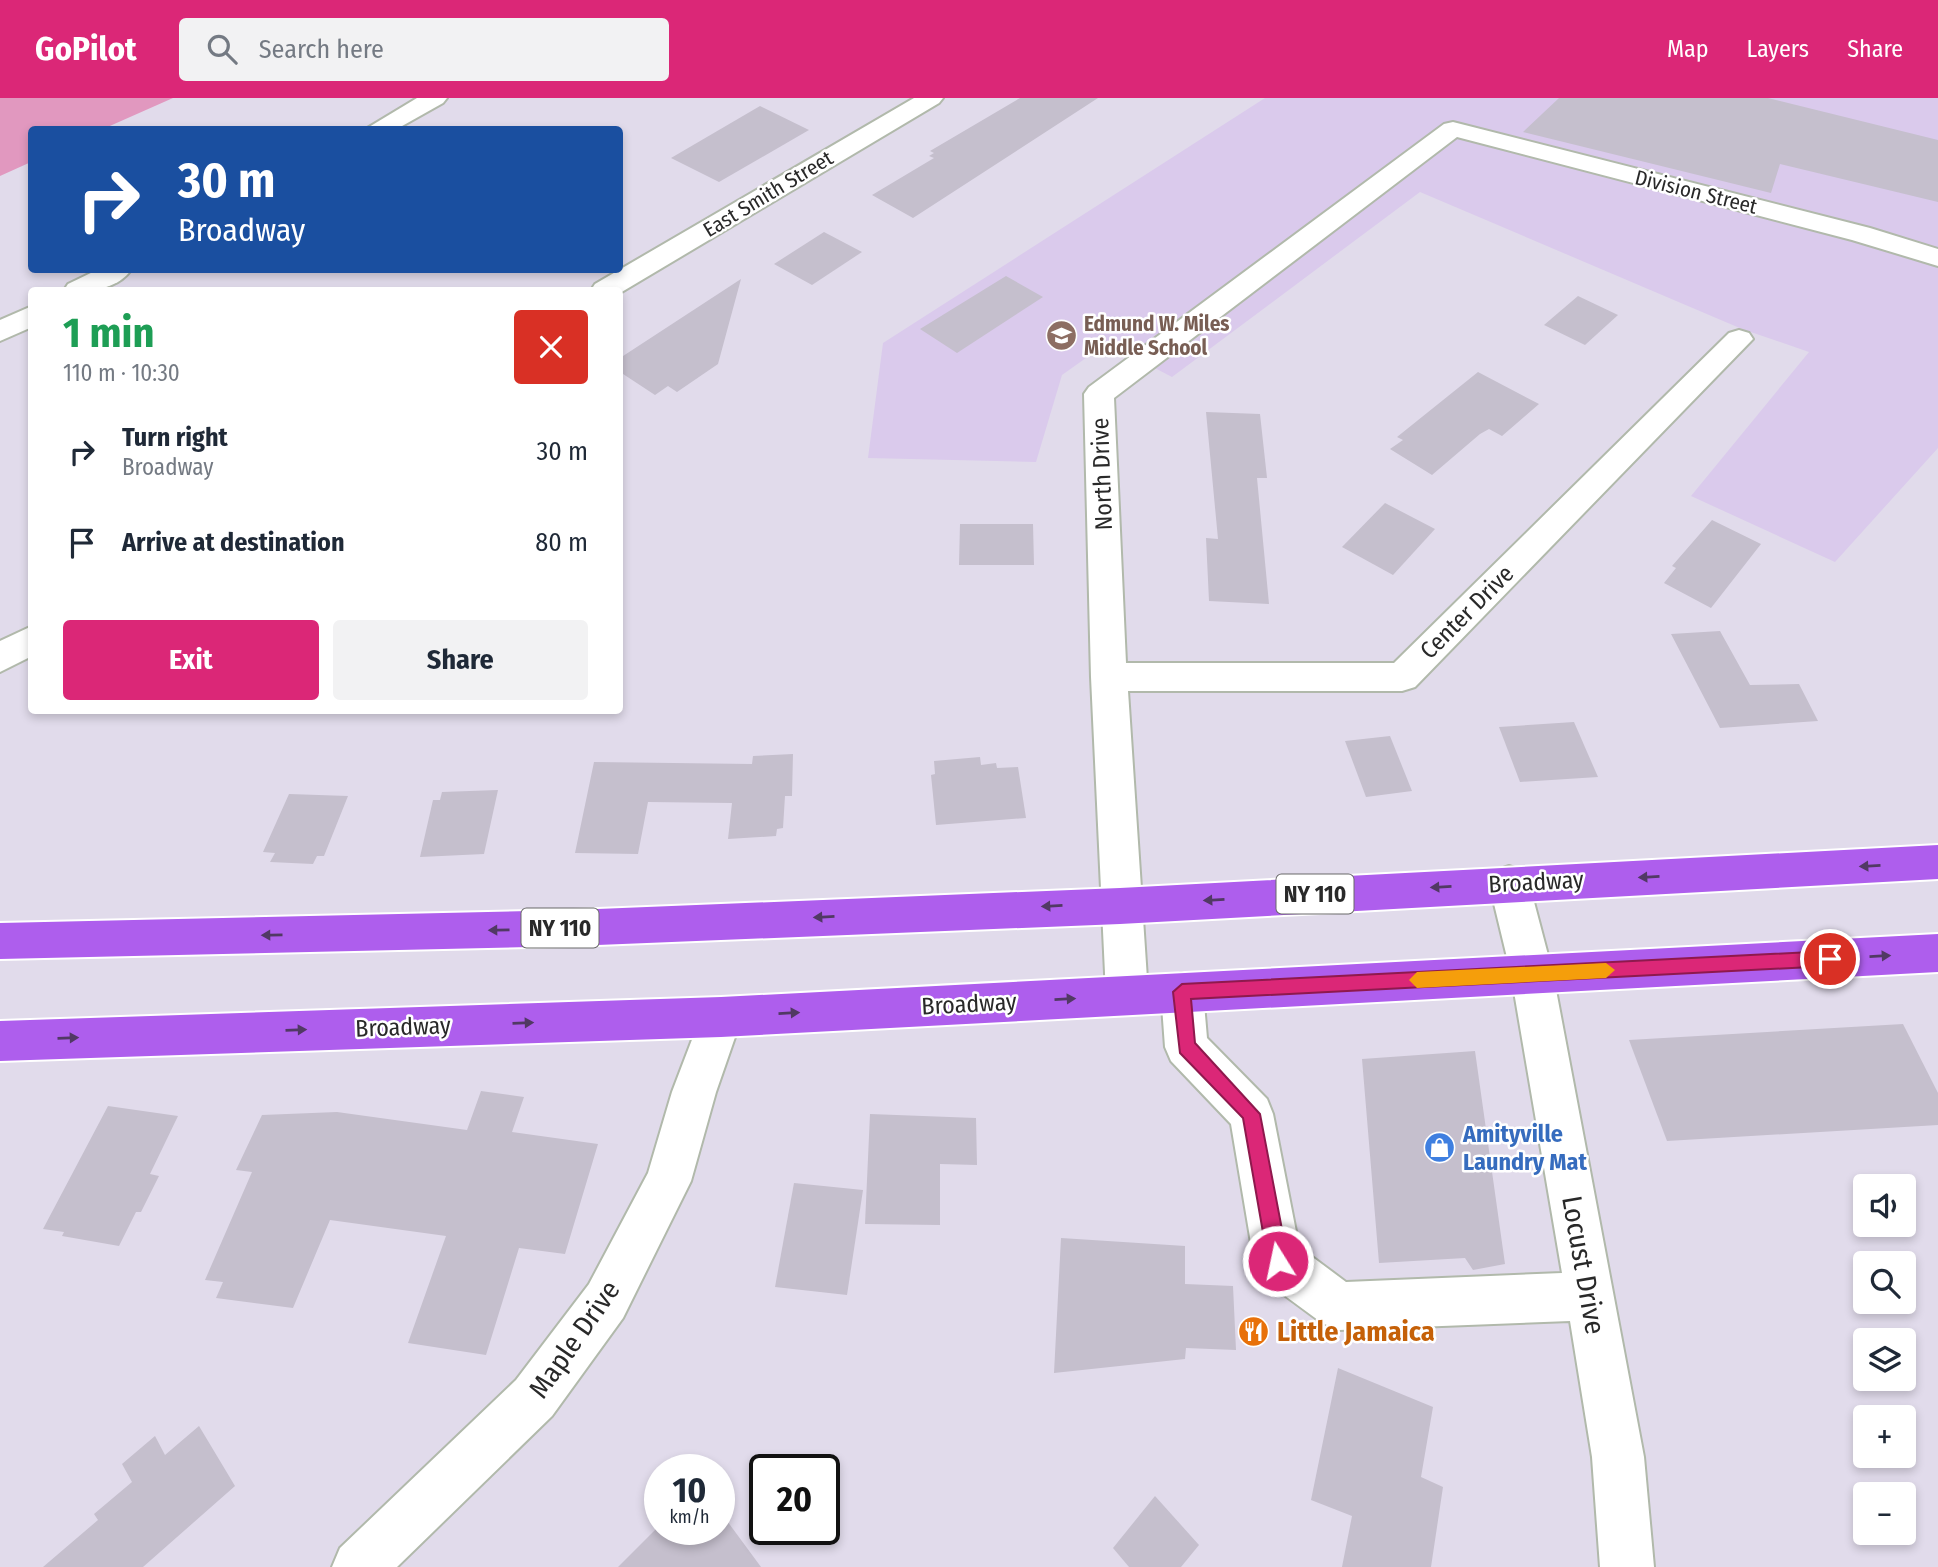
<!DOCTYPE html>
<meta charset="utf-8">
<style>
:root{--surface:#fff;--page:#f2f2f3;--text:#1f2937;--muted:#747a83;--accent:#db2777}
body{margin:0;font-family:"Fira Sans Condensed",sans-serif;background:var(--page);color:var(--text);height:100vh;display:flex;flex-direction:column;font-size:26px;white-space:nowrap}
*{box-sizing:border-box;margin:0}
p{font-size:23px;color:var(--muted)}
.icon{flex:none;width:38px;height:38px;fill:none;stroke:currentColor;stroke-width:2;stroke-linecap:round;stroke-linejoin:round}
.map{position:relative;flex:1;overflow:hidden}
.sheet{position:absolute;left:28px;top:189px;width:595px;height:427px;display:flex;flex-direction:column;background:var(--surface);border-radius:7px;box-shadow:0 4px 10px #0003}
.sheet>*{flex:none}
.hud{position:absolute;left:28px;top:28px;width:595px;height:147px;border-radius:7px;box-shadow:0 4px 10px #0003;background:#1a4fa0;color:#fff;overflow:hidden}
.controls{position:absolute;left:1853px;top:1076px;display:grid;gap:14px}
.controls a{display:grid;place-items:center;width:63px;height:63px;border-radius:7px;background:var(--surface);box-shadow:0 4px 10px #0003;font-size:35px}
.speed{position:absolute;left:644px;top:1356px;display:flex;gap:14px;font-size:35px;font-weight:700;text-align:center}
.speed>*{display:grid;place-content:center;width:91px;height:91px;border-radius:50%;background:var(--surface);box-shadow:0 4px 10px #0003;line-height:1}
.speed small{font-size:18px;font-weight:400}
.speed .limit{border:4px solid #111;border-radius:10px;background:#fff;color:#111}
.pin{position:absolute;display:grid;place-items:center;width:60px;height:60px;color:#fff;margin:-30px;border:4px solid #fff;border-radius:50%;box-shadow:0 2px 7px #0007}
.me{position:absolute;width:77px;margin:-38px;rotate:350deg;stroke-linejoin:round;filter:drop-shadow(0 0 5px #0008)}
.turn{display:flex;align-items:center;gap:24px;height:147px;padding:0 35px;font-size:32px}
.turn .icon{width:91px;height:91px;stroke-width:2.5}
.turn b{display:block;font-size:49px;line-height:60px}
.round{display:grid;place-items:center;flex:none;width:74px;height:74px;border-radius:7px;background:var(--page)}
.headline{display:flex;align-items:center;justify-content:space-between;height:119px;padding:0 35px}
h1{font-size:42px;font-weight:700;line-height:52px;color:#1e9e55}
.cta{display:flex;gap:14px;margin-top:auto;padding:14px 35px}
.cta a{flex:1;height:80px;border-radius:7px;background:var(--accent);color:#fff;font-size:28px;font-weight:700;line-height:80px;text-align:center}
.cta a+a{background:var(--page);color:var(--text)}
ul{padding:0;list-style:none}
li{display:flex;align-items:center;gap:21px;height:91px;padding:0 35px}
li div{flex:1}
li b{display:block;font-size:26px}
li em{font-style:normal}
header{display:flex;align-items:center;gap:42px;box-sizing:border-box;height:98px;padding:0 35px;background:var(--accent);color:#fff}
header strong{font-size:33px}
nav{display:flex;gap:38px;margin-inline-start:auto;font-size:24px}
.search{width:490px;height:63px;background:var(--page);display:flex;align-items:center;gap:18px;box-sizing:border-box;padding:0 24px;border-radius:7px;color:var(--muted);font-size:26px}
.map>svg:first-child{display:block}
.education{fill:#dacaec}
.green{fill:#e198bf}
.building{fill:#c5bfcd}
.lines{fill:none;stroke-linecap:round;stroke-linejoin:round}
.minor-casing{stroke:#b1b9ab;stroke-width:4}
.major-casing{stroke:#fff;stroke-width:4}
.minor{fill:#fff;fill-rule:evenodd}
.major{fill:#ae5eed;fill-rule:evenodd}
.oneway{fill:#513964}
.route{fill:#db2777;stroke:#8e194d;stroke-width:2}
.slow{fill:#f59e0b}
.labels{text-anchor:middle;stroke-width:5;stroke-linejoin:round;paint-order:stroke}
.far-street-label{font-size:21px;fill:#292929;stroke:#fff}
.far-education-label{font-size:21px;font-weight:bold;fill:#785e54;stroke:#fff;text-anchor:start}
.shield{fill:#fff;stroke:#696969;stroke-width:2}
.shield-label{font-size:23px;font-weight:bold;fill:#292929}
.street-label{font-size:24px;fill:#292929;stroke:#fff}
.shop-label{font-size:24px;font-weight:bold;fill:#366cbe;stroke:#fff;text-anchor:start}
.near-street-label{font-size:28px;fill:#292929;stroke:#fff}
.near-food-label{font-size:28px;font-weight:bold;fill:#c56008;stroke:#fff;text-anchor:start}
</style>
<header>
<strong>GoPilot</strong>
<div class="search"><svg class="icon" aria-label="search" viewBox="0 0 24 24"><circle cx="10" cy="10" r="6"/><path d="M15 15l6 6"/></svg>Search here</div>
<nav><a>Map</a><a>Layers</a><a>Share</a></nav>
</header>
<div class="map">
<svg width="1938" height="1469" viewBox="0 0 1938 1469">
<rect width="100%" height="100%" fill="#e1dbeb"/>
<!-- education -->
<path class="education" d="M 1265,0 L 1938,0 L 1938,350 L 1835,464 L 1691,398 L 1809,254 L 1742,231 L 1420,94 L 1172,279 L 1107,245 L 1062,277 L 1036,364 L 868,360 L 883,245 Z"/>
<!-- green -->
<path class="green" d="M 0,0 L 173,0 L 103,31 L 32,32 L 31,64 L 0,78 Z"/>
<!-- building -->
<g class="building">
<path d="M 1020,0 L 1098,0 L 913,120 L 872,97 L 934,60 L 929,58 L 934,55 L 930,53 Z"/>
<path d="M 1559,0 L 1768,0 L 1938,42 L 1938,104 L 1780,66 L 1771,95 L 1523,34 Z"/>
<path d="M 760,8 L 809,32 L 719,84 L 671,60 Z"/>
<path d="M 824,134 L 862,154 L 812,187 L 774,166 Z"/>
<path d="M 1006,178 L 1043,199 L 957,255 L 920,231 Z"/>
<path d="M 741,181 L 718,266 L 677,294 L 668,288 L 655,297 L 620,274 L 620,260 Z"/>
<path d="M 1578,198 L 1618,217 L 1585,247 L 1544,227 Z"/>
<path d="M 1478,274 L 1539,306 L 1502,338 L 1489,331 L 1480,336 L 1432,377 L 1390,351 L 1403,342 L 1397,339 Z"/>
<path d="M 1206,314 L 1260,316 L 1267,380 L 1257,380 L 1269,506 L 1209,503 L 1206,440 L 1218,441 Z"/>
<path d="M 1385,405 L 1435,431 L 1393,477 L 1342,449 Z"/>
<path d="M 1712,422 L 1761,446 L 1711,510 L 1664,485 L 1676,470 L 1672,468 Z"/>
<path d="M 960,426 L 1033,426 L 1034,467 L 959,467 Z"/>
<path d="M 1720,533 L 1750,587 L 1799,586 L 1818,623 L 1720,630 L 1671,536 Z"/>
<path d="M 1574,624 L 1598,679 L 1520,684 L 1499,629 Z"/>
<path d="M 1390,638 L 1412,693 L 1366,699 L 1345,643 Z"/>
<path d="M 793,656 L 792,698 L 785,698 L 783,730 L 777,731 L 776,738 L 728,741 L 732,705 L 648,704 L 638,756 L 575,755 L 594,664 L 752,666 L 753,658 Z"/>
<path d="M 980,659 L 981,667 L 996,665 L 997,670 L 1018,669 L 1026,720 L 936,727 L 931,677 L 935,676 L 934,663 Z"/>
<path d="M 498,692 L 484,756 L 420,759 L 433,702 L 440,702 L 442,694 Z"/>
<path d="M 289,696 L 348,698 L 324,758 L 317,758 L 313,766 L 270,764 L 275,755 L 263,754 Z"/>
<path d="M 1903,926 L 1938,995 L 1938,1027 L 1667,1043 L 1629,942 Z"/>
<path d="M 1475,953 L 1505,1166 L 1473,1172 L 1465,1160 L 1379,1165 L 1362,961 Z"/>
<path d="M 481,993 L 524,999 L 512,1034 L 598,1046 L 565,1156 L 519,1150 L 486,1257 L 408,1245 L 446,1138 L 330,1122 L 293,1210 L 216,1200 L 223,1184 L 205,1182 L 252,1074 L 236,1072 L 262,1017 L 337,1014 L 467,1032 Z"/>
<path d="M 108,1008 L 178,1018 L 150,1076 L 159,1078 L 141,1114 L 136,1114 L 119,1148 L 62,1138 L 64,1134 L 43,1131 Z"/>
<path d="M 870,1016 L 976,1020 L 977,1067 L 940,1066 L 940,1127 L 865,1126 Z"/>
<path d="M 794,1085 L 863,1092 L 847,1197 L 775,1189 Z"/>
<path d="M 1061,1140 L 1185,1148 L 1185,1186 L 1233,1188 L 1236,1252 L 1186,1250 L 1185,1261 L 1054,1275 Z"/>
<path d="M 1338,1270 L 1433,1309 L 1421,1379 L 1443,1389 L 1431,1469 L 1342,1469 L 1352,1418 L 1311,1402 Z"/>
<path d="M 199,1328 L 235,1388 L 143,1469 L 43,1469 L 98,1422 L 94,1416 L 132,1384 L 122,1366 L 155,1338 L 165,1357 Z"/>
<path d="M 1155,1398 L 1199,1447 L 1181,1469 L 1129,1469 L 1113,1450 Z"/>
<path d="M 719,1412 L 761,1469 L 618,1469 L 660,1427 L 660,1432 L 719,1432 Z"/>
</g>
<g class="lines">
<defs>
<g id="minor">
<path d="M 417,0 L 447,0 L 443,5 L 395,32 L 364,32 Z"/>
<path d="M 914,0 L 943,0 L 939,5 L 620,195 L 620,192 L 591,192 L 595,186 Z"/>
<path d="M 1453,24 L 1870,130 L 1938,151 L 1938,168 L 1852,142 L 1457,39 L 1114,300 L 1126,565 L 1394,565 L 1729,235 L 1739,232 L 1749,235 L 1753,241 L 1415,589 L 1402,593 L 1128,593 L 1148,896 L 1142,910 L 1127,915 L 1112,910 L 1106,896 L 1091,579 L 1084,296 L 1089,289 L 1444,26 Z"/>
<path d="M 97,172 L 131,172 C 116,193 86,194 64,192 L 68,186 Z"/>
<path d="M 32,208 L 32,229 L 0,243 L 0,222 Z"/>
<path d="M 32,528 L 32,558 L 0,574 L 0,543 Z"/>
<path d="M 1509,768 L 1523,773 L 1529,785 L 1553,876 L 1644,1359 L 1654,1469 L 1600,1469 L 1592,1359 L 1570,1223 L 1339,1232 L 1322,1225 L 1261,1180 L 1254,1163 L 1231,1026 L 1171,963 L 1165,949 L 1161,894 L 1167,880 L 1182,875 L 1197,880 L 1203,894 L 1207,940 L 1267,1001 L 1273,1016 L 1299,1149 L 1346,1184 L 1562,1175 L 1511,876 L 1489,785 L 1495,773 Z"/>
<path d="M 721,899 L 736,905 L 742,919 L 716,994 L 691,1083 L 623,1220 L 552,1318 L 397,1469 L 332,1469 L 340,1450 L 516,1282 L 589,1186 L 648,1075 L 672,994 L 706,905 Z"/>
</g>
<g id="major">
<path d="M 1938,747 L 1938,781 L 1120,826 L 573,848 L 0,861 L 0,825 L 573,812 L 1120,790 Z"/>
<path d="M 1938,836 L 1938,874 L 721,939 L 0,963 L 0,923 L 721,899 Z"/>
</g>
</defs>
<!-- minor casing -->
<use href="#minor" class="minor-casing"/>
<!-- major casing -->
<use href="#major" class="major-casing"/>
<!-- minor -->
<use href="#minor" class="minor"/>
<!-- major -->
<use href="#major" class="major"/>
</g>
<!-- one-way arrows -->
<defs><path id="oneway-solid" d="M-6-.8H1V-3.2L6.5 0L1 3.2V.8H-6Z" transform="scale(1.75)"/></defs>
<g class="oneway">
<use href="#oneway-solid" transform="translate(1870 768) rotate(177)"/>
<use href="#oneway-solid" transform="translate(1649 779) rotate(177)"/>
<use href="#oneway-solid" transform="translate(1441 789) rotate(177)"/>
<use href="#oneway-solid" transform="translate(1214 802) rotate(177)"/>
<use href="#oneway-solid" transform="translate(1052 808) rotate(177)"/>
<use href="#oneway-solid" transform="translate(824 819) rotate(177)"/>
<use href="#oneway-solid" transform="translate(499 832) rotate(179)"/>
<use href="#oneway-solid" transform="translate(272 837) rotate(179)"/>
<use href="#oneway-solid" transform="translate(1880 858) rotate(-3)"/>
<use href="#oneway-solid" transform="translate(1065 901) rotate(-3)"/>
<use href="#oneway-solid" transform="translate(789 915) rotate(-3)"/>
<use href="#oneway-solid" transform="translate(523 925) rotate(-2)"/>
<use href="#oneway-solid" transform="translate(296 932) rotate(-2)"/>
<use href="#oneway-solid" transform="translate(68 940) rotate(-2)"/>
</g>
<!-- route -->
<path class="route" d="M 1830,853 L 1838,861 L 1830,868 L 1191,901 L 1195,945 L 1260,1016 L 1288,1163 L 1285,1170 L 1278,1173 L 1271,1170 L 1268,1163 L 1243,1020 L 1180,955 L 1173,894 L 1182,886 Z"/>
<!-- slow -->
<path class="slow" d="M 1606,865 L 1615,872 L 1606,880 L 1417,890 L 1409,882 L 1417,874 Z"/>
<!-- icons -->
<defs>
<symbol id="school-disc" viewBox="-11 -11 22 22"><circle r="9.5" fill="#8d6e63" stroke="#fff"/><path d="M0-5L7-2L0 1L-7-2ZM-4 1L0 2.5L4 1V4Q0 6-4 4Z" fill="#fff"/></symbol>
<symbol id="shop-disc" viewBox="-11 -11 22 22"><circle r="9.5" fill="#3f7fe0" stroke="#fff"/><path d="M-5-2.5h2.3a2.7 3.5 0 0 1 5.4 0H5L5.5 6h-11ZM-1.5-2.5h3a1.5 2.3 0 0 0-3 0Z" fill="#fff"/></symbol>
<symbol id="restaurant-disc" viewBox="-11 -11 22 22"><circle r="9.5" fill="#e8710a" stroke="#fff"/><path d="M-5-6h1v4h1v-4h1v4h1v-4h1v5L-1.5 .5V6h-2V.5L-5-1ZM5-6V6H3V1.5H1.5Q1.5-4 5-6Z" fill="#fff"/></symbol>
</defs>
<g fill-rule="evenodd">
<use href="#school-disc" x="1044" y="220" width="35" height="35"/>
<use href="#shop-disc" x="1422" y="1032" width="35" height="35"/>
<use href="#restaurant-disc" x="1236" y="1216" width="35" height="35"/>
</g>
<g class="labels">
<!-- far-street labels -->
<g class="far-street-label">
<text transform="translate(1696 94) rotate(14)" y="7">Division Street</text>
<text transform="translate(768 96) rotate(-31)" y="7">East Smith Street</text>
</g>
<!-- far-education labels -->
<g class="far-education-label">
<text x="1084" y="233">Edmund W. Miles<tspan x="1084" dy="24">Middle School</tspan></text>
</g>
<!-- shield labels -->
<g class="shield">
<rect x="1276.5" y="776.5" width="77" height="39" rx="5"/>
<rect x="521.5" y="810.5" width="77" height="39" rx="5"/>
</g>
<g class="shield-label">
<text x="1315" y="804">NY 110</text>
<text x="560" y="838">NY 110</text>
</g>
<!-- street labels -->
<g class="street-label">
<text transform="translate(1102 376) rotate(-92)" y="8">North Drive</text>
<text transform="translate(1467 514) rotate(-45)" y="8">Center Drive</text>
<text transform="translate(1536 784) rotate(-3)" y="8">Broadway</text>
<text transform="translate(969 906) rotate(-3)" y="8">Broadway</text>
<text transform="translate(403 929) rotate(-2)" y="8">Broadway</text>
</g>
<!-- shop labels -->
<g class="shop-label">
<text x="1463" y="1044">Amityville<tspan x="1463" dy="28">Laundry Mat</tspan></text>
</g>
<!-- near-street labels -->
<g class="near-street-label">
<text transform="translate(1584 1167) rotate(80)" y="10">Locust Drive</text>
<text transform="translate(574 1241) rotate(-55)" y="10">Maple Drive</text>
</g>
<!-- near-food labels -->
<g class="near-food-label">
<text x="1277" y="1243">Little Jamaica</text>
</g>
</g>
</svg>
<div class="controls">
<a><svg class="icon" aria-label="sound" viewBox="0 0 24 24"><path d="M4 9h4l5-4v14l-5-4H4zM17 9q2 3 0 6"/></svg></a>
<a><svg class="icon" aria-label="search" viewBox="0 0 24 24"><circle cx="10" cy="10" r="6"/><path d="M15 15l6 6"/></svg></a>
<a><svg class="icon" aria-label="layers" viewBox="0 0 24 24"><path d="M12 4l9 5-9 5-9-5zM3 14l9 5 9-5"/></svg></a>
<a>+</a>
<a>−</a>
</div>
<div class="speed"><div>10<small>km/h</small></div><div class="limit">20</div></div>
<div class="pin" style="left:1830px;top:861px;background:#d93025"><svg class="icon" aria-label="arrive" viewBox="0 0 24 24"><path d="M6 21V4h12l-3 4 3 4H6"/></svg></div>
<svg class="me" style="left:1278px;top:1163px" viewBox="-20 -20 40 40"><circle r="17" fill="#db2777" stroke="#fff" stroke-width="3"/><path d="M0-11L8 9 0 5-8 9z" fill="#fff"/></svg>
<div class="hud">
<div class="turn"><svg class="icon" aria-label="right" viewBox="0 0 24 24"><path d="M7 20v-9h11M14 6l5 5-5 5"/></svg><div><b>30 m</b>Broadway</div></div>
</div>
<section class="sheet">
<div class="headline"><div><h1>1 min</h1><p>110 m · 10:30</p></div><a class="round" style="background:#d93025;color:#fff"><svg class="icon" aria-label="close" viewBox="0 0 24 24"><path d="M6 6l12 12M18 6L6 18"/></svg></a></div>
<ul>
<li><svg class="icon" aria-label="right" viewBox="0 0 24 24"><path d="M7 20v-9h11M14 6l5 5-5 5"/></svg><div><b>Turn right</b><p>Broadway</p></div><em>30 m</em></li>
<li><svg class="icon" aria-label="arrive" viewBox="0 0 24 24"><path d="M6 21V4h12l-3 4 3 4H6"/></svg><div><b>Arrive at destination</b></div><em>80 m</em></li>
</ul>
<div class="cta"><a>Exit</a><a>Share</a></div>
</section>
</div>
